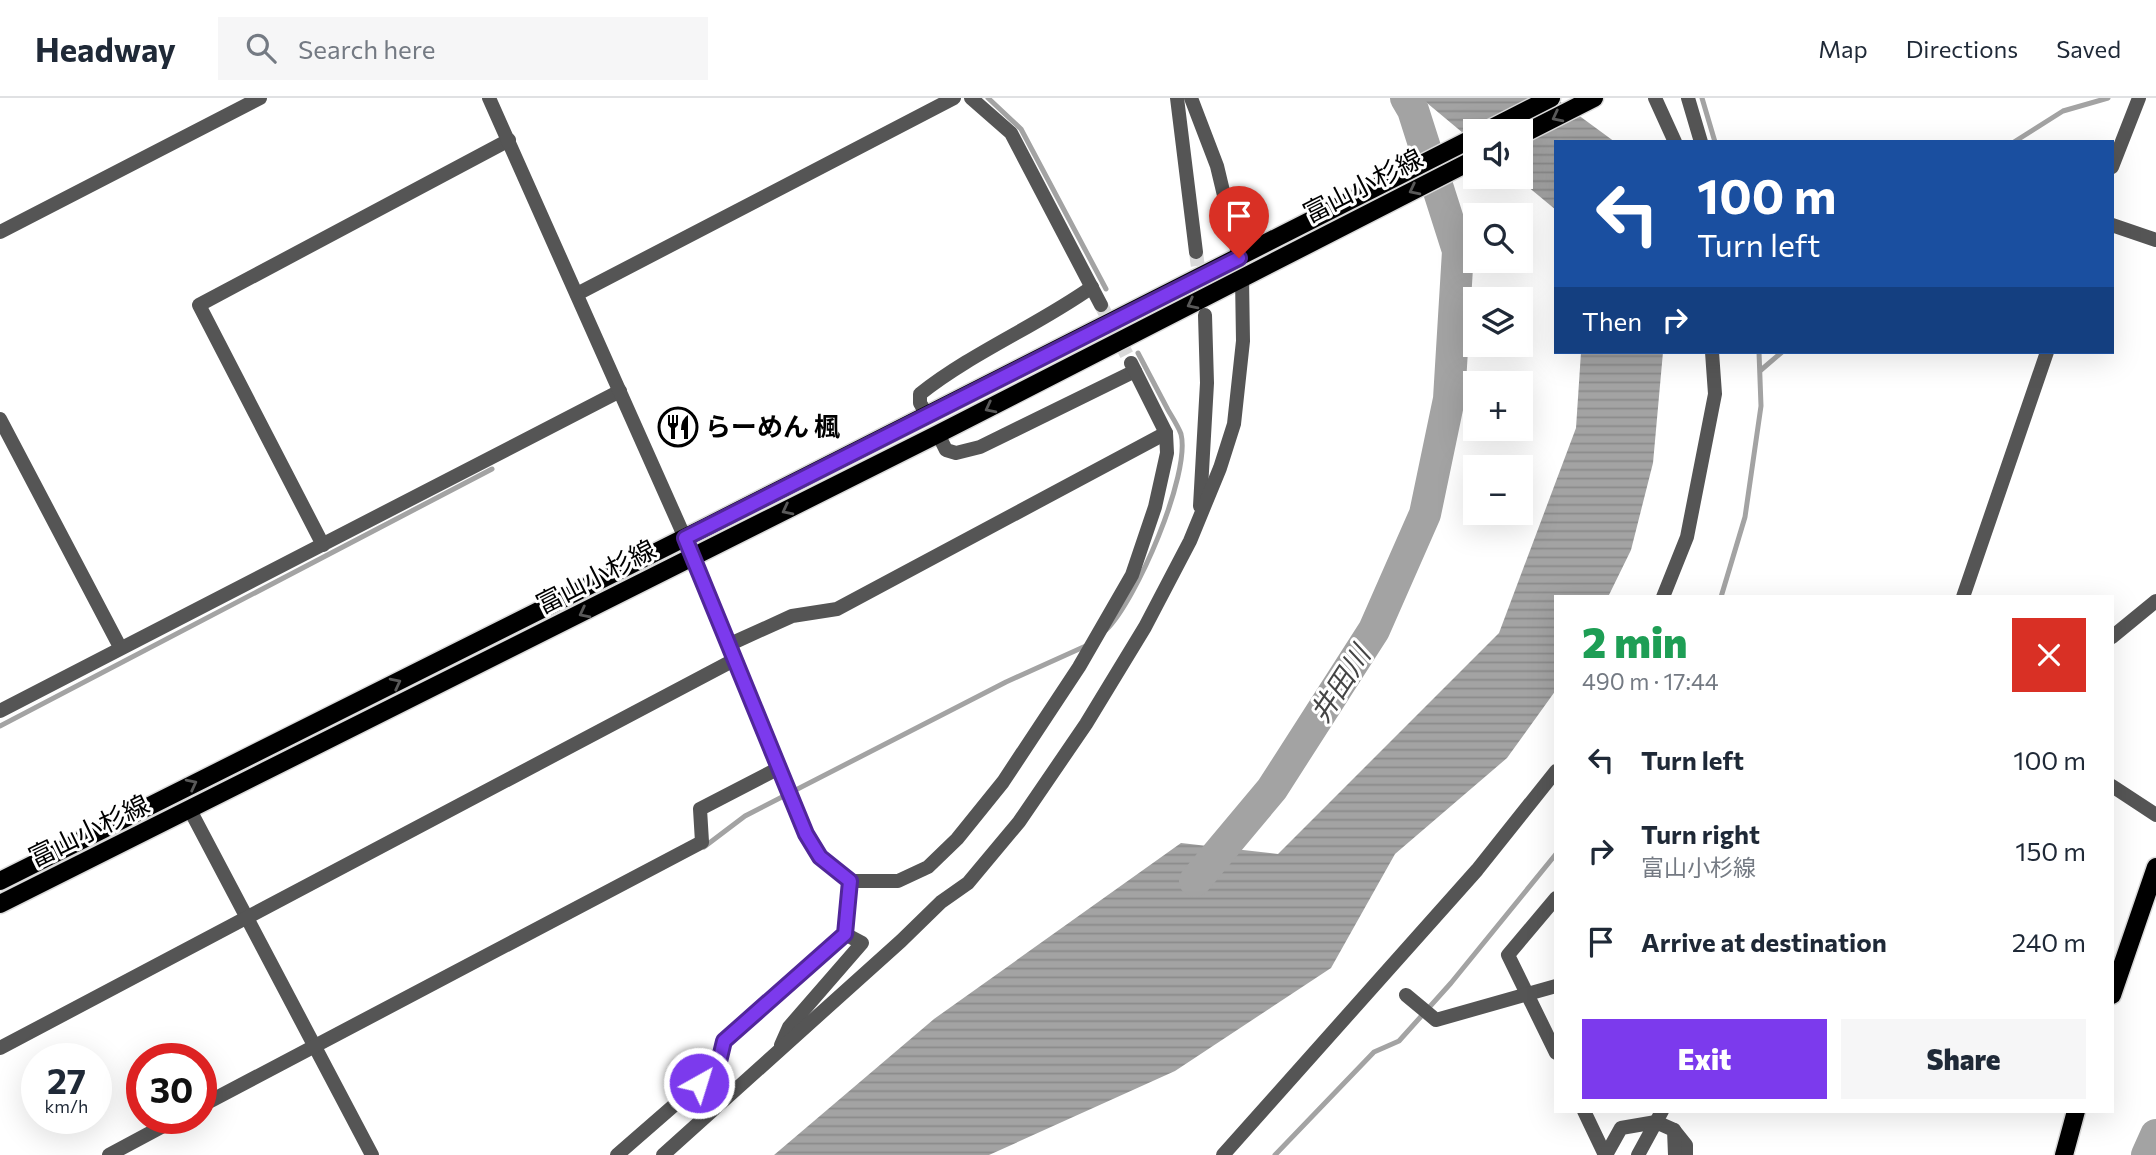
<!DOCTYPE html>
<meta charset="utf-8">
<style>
:root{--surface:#fff;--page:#f6f6f7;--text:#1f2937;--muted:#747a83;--line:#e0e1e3;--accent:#7c3aed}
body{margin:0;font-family:Commissioner,"Noto Sans JP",sans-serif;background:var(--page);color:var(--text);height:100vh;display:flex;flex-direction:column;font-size:26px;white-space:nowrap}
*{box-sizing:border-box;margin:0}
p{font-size:23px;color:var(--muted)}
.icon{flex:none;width:38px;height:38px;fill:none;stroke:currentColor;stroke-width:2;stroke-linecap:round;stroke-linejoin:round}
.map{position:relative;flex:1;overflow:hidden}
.panel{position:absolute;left:1554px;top:497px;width:560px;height:518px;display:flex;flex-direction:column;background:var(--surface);border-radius:0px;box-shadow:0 7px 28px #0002}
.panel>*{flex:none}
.guide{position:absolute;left:1554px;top:42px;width:560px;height:214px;border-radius:0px;box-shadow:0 7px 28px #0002;background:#1a4fa0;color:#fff;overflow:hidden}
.fabs{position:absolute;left:1463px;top:21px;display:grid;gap:14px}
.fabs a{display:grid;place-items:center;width:70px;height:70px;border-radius:0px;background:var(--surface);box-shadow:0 7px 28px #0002;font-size:35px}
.speed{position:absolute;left:21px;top:945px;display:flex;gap:14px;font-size:35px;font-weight:700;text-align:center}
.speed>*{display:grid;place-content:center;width:91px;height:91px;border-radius:50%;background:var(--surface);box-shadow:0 7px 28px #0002;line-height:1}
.speed small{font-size:18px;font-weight:400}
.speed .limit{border:10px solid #d22;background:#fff;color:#111}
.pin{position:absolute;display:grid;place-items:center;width:60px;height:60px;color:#fff;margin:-72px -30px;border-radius:50% 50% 50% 0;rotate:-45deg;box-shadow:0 0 7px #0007}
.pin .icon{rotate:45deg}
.me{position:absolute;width:77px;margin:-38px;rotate:39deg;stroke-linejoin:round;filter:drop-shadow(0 0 5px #0008)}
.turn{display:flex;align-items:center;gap:24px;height:147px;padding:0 28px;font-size:32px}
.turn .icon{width:91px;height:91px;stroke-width:2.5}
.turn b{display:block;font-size:49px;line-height:60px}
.then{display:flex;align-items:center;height:66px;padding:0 28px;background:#0003;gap:14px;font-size:26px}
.round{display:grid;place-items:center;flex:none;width:74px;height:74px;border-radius:0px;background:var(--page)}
.head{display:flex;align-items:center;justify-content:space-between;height:119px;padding:0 28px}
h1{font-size:42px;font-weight:800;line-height:52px;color:#1e9e55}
.cta{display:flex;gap:14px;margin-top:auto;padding:14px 28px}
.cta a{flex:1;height:80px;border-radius:0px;background:var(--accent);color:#fff;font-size:28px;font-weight:800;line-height:80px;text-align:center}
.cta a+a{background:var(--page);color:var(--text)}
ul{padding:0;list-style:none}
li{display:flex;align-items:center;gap:21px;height:91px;padding:0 28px}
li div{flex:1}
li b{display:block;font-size:26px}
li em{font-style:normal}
header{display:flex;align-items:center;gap:42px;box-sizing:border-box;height:98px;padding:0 35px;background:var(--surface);border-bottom:2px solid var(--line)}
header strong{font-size:33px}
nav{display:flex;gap:38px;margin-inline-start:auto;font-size:24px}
.search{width:490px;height:63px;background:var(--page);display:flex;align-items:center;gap:18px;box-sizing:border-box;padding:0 24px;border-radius:0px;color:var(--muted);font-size:26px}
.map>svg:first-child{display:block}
.water{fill:url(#water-rules)}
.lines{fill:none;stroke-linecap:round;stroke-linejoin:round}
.stream{stroke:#a3a3a3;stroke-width:5}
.river{stroke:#a3a3a3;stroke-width:32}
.minor-tunnel{stroke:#d9d9d9;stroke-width:14;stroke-dasharray:14 7;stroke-linecap:butt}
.tertiary-tunnel{stroke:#d9d9d9;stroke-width:14;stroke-dasharray:14 7;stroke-linecap:butt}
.primary-casing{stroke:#dbdbdb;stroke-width:21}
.minor{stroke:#555;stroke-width:14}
.tertiary{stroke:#555;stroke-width:14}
.primary{stroke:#000;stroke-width:18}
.oneway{stroke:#595959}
.route-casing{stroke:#51269a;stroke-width:18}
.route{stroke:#7c3aed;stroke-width:12}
.labels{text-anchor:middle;stroke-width:6;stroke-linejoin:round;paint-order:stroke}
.street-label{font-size:26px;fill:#000;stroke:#fff}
.poi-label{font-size:26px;font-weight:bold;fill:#000;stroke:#fff;text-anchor:start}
.water-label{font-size:28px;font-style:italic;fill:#444;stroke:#fff}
</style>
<header>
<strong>Headway</strong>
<div class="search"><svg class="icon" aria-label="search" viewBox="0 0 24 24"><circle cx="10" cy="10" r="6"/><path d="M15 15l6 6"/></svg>Search here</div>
<nav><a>Map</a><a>Directions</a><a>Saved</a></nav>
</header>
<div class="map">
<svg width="2156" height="1057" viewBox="0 0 2156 1057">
<defs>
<pattern id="water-rules" width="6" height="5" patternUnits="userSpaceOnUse" patternTransform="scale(1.75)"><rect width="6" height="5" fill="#a3a3a3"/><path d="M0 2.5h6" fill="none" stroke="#8b8b8b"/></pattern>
</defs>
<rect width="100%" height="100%" fill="#fff"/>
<!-- water -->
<g class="water">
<path d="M 1421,0 L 1555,0 L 1615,44 L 1556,44 L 1556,112 L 1516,79 L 1521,79 L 1521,33 L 1475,33 L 1475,45 Z"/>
<path d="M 1581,254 L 1663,254 L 1653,365 L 1631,452 L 1608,499 L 1556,499 L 1556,592 L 1507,660 L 1395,756 L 1331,870 L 1175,973 L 989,1057 L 774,1057 L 934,921 L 1181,745 L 1278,756 L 1499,535 L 1576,330 Z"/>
</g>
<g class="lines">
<!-- stream -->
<g class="stream">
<path d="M 988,0 L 1021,31 L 1106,191"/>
<path d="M 1702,0 L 1715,44"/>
<path d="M 2014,44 L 2063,13 L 2108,0"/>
<path d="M 1761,272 L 1782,254"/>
<path d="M 1721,499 L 1745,419 L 1761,308 L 1759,254"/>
<path d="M 1106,532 C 1136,503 1191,376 1181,336 C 1178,328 1172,319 1168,312 C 1158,293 1148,274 1138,255"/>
<path d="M 0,628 L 492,371"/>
<path d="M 704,749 L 745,718 L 1006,584 L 1088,547"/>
<path d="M 178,1027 L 190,1020"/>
<path d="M 1275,1057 L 1374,954 L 1399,943 L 1451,885 L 1556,756"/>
</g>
<!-- river -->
<g class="river">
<path d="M 1195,783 L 1272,691 L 1374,532 L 1425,416 L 1449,301 L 1458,153 L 1413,12 L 1406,0"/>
<path d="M 2147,1057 L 2156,1037"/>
</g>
<!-- minor-tunnel -->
<path class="minor-tunnel" d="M 1196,154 L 1203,208"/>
<!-- tertiary-tunnel -->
<path class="tertiary-tunnel" d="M 1101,207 L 1131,265"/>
<defs>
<g id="primary">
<path d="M 1486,33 L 1551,0"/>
<path d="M 1521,37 L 1594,0"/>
<path d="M 0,783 L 708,428 L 1475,39"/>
<path d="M 0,806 L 938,336 L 1475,61"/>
<path d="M 2112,897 L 2156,769"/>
<path d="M 2064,1057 L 2076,1013"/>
</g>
</defs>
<!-- primary casing -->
<use href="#primary" class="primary-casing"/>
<!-- minor -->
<g class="minor">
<path d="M 1177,0 L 1196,154"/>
<path d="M 1191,0 L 1217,68 L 1239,160"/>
<path d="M 1655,0 L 1675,44"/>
<path d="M 1688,0 L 1701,44"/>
<path d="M 2112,69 L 2139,0"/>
<path d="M 2112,127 L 2156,142"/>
<path d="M 0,134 L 260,0"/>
<path d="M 577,196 L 954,0"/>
<path d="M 927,317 L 920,305 L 920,296 C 973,254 1037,228 1092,189"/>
<path d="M 0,321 L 120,549"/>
<path d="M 938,336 L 946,352 L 956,355 L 980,349 L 1135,273"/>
<path d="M 1200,408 L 1207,285 L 1205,217"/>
<path d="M 323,447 L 199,207 L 509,42"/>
<path d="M 1663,499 L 1687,439 L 1715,296 L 1712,254"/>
<path d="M 1963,499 L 2047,254"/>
<path d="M 728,547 L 792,518 L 837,511 L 1166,335"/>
<path d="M 0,613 L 620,293"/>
<path d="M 2112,688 L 2156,717"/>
<path d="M 190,712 L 372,1057"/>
<path d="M 1556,800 L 1508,857 L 1556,955"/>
<path d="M 1406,897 L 1436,922 L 1556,888"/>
<path d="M 781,947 L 789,929 L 862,845 L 845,836 L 850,783"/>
<path d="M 0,950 L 734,562"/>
<path d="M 201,1008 L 702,744 L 700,711 L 779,670"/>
<path d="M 1584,1013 L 1605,1057"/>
<path d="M 1674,1032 L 1686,1047 L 1686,1057"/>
<path d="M 109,1057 L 178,1020"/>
<path d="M 617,1057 L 718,969 L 724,943 L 845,836"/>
<path d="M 663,1057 L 901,843 L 941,804 L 968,785 L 1019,724 L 1086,626 L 1145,529 L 1190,443 L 1220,370 L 1234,326 L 1243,243 L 1242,180"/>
<path d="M 1223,1057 L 1477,772 L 1556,673"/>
<path d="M 1606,1057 L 1621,1030 L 1656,1024 L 1674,1032 L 1675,1057"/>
</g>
<!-- tertiary -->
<g class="tertiary">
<path d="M 489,0 L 685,440 L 806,736 L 820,759 L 850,783 L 898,783 L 928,769 L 957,741 L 1003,684 L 1079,569 L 1132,477 L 1155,409 L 1167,355 L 1166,335 L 1131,265"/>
<path d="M 971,0 L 1011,35 L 1101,207"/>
<path d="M 2112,539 L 2156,503"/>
<path d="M 1638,1057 L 1662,1013"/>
</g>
<!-- primary -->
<use href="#primary" class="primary"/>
</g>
<!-- one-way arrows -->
<defs><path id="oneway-chevron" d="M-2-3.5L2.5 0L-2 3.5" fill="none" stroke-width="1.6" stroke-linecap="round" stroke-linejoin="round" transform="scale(1.75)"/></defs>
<g class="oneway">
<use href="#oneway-chevron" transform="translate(1557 19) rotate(153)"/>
<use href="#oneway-chevron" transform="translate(1414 92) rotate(153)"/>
<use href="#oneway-chevron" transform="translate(1192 206) rotate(153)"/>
<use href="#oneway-chevron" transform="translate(990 310) rotate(153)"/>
<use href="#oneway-chevron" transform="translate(787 412) rotate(153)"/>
<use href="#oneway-chevron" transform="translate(584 515) rotate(153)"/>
<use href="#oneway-chevron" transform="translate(396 585) rotate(-27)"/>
<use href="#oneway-chevron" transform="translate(192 686) rotate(-27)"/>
</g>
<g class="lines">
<defs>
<path id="route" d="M 699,985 L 718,968 L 724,943 L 845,836 L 850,783 L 820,759 L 806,736 L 685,440 L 1239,160"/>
</defs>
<!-- route casing -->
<use href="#route" class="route-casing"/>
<!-- route -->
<use href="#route" class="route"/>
</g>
<!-- icons -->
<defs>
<symbol id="restaurant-ring" viewBox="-11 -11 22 22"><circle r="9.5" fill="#fff" stroke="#000" stroke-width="1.5"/><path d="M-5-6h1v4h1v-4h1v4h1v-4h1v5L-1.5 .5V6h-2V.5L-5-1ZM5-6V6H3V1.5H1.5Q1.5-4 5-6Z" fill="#000"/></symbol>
</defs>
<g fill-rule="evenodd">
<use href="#restaurant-ring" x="656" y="307" width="44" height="44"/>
</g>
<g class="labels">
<!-- street labels -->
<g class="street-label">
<text transform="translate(1363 88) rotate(-27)" y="9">富山小杉線</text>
<text transform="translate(596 479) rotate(-27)" y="9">富山小杉線</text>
<text transform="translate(89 733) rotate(-26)" y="9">富山小杉線</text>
</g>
<!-- poi labels -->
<g class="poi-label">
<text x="705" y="338">らーめん 楓</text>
</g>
<!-- water labels -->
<g class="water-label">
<text transform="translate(1340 586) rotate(-57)" y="10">井田川</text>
</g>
</g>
</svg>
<div class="fabs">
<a><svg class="icon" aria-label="sound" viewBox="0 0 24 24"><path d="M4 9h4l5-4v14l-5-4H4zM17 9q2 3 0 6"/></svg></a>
<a><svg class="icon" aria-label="search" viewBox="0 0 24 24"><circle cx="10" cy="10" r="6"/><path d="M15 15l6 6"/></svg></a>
<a><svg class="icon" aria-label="layers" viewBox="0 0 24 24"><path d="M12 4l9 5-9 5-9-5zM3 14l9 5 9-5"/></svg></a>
<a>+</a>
<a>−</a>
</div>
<div class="speed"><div>27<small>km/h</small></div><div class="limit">30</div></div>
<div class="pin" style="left:1239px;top:160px;background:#d93025"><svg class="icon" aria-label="arrive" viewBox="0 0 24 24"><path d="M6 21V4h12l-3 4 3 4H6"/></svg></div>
<svg class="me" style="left:699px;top:985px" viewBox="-20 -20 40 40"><circle r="17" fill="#7c3aed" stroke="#fff" stroke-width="3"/><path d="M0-11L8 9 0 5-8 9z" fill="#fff"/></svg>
<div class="guide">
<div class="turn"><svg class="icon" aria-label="left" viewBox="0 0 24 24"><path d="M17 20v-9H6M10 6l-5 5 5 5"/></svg><div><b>100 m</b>Turn left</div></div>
<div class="then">Then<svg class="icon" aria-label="right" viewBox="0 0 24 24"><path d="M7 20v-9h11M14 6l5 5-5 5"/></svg></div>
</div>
<section class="panel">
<div class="head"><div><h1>2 min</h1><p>490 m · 17:44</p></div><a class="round" style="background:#d93025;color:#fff"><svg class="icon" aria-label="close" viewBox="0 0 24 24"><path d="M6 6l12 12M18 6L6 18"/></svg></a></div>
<ul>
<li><svg class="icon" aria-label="left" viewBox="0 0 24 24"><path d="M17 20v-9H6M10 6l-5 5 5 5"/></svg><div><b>Turn left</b></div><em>100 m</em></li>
<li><svg class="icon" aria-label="right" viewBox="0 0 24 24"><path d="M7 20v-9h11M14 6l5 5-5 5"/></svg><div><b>Turn right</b><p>富山小杉線</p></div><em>150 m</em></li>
<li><svg class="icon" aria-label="arrive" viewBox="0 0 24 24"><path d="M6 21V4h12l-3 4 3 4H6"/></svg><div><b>Arrive at destination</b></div><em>240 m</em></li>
</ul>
<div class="cta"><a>Exit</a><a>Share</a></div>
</section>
</div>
